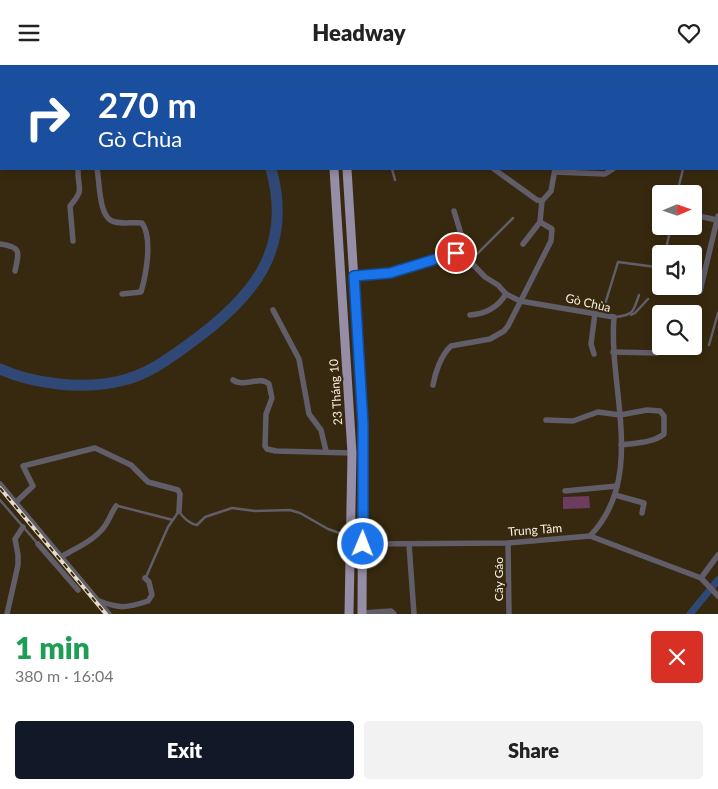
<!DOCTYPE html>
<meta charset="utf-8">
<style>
:root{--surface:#fff;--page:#f2f2f2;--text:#222;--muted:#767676;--accent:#111827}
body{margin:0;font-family:Lato,sans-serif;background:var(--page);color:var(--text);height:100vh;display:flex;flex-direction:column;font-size:19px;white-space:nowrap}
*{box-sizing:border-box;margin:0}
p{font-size:16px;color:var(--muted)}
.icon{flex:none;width:28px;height:28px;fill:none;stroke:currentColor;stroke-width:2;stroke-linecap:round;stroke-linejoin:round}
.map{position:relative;height:549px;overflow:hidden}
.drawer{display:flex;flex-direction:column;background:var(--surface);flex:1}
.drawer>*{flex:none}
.top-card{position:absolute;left:0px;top:0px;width:719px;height:105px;box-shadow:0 2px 8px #0003;background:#1a4fa0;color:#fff;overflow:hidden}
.needle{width:32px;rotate:88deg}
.controls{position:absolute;left:652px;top:120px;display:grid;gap:10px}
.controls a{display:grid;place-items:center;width:50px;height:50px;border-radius:5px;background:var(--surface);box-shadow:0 2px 8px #0003;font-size:25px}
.pin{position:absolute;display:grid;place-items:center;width:42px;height:42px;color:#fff;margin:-21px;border:2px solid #fff;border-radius:50%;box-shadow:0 1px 5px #0007}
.me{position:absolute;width:55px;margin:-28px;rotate:1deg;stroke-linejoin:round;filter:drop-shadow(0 0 4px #0008)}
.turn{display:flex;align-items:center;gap:18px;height:105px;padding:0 15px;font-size:22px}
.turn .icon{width:65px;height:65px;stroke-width:2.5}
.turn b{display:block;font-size:35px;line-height:42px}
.round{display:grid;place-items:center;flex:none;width:52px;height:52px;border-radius:5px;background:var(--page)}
.headline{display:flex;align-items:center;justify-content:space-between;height:85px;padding:0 15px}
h1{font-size:30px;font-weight:800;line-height:38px;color:#1e9e55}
.action{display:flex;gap:10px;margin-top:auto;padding:10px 15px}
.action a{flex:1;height:58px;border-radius:5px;background:var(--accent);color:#fff;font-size:20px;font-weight:800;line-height:58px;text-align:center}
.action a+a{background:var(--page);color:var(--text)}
header{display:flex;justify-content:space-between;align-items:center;height:65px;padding:0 15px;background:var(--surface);font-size:22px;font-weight:800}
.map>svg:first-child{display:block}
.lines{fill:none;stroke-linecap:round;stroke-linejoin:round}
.canal{stroke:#304875;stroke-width:7}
.river{stroke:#304875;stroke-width:11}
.building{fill:#6d3d60}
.lane{stroke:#615d69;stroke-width:2.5}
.street{stroke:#615d69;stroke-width:5.5}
.primary{stroke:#968da6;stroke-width:9}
.rail-casing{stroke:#e5dbca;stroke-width:4}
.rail{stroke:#37290f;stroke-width:2;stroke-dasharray:5.5;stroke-linecap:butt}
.route-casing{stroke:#114b97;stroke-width:12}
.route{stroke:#1a73e8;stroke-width:9}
.labels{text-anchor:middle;stroke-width:4.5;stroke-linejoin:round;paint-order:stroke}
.street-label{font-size:12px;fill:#faf1e1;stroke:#37290f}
</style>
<header><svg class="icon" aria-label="menu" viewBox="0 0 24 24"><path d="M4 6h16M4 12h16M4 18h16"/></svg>Headway<svg class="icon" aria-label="heart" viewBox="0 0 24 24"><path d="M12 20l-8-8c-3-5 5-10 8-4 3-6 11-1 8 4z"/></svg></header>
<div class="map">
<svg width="718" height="549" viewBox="0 0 718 549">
<rect width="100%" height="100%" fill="#37290f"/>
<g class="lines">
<!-- canal -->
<path class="canal" d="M 690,549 L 718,515"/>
<!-- river -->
<g class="river">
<path d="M 220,0 L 221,1"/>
<path d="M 0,304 C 33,319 83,325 120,316 C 147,310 167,295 189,279 C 252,234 294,185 271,104"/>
</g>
</g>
<!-- building -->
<path class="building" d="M 589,431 L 590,443 L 563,444 L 563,432 Z"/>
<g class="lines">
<!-- lane -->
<g class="lane">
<path d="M 392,104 L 395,115"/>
<path d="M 677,129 L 683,104"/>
<path d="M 665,189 L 671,161"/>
<path d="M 471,195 L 513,153"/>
<path d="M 602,249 L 618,197 L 656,202 L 661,198"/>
<path d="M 631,250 L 635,248 L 648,234"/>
<path d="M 615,252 C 634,250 633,247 639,230"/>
<path d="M 709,280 L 718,248"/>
<path d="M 0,435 L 38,479"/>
<path d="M 118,441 L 173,455"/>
<path d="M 146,512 L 168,462 L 179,446 C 182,452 190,459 197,460 L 205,452 L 232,443 L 255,446 L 290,445 L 300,448 L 328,464 L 348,471"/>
</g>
<!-- street -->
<g class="street">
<path d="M 2,0 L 3,1"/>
<path d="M 599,0 L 599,1"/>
<path d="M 640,0 L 640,1"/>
<path d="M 107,1 L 110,0"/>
<path d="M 117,1 L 117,0"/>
<path d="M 452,1 L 452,0"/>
<path d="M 669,1 L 669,0"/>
<path d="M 0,38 L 1,36"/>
<path d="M 97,104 C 100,117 98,154 115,157 C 123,159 134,157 142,158 C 153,173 146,210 141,227 L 122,229"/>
<path d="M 494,104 L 537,135 L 542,136 L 551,126 L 555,104"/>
<path d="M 555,107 L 605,109 L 613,104"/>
<path d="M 454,146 L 461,169 L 462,188"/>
<path d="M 694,150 L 717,155"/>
<path d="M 73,176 L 70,141 C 86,122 77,125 78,104"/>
<path d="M 0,179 C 22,182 19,187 15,206"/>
<path d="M 523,179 L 540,157 L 542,136"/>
<path d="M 354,211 L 390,207 L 449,190 L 462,188 L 485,212 L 498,220 L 506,229 L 520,236 L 614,252 C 608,324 647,412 590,471"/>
<path d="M 700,226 L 718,151"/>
<path d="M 273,245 L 299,294 L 309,349 L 321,365 L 326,386"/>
<path d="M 470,250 C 485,249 498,242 506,229"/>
<path d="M 613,287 L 657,288 L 666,282"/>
<path d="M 594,289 L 591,279 L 595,248"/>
<path d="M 233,315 C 244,323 260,310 269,319 L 272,333 L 266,349 L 265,381 L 267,384 L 276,386 L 352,388"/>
<path d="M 433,320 C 435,308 441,290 451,281 L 490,274 L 504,266 L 508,261 L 551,176 L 552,164 L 540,157"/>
<path d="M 546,355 L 573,356 L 598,347 L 620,350 L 647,345 L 660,346 L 664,351 L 664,369 C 653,378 635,378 621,380"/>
<path d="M 0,419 L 109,549"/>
<path d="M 565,426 L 617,421"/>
<path d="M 615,430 L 644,438 L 642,448"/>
<path d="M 15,438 L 33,421 L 23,401 L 95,383 L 131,400 L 148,417 L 178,425 L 180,429 L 179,446"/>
<path d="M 508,478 L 509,549"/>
<path d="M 38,479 L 78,525"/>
<path d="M 363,479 L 508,478 L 590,471 L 701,513 L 718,531"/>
<path d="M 409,479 L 414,549"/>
<path d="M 61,492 C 74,484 95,475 104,462 C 109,456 111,448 116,441"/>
<path d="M 701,513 L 718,490"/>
<path d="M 99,536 C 120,544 127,543 148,536 L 152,530 L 149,517 L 145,513"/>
<path d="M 362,548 L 391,546 L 394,549"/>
<path d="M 7,549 L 18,500 L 18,490 L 15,474 L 23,462"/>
</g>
<!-- primary -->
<g class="primary">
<path d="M 330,0 L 330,1"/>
<path d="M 343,0 L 343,1"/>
<path d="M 334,104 L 352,388 L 349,549"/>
<path d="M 347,104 L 363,359 L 362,549"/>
</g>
<defs>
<path id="rail" d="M 0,423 L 106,549"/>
</defs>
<!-- rail casing -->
<use href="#rail" class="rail-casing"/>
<!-- rail -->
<use href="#rail" class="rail"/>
</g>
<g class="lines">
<defs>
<path id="route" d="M 363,479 L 363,359 L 354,211 L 390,208 L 456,188"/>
</defs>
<!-- route casing -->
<use href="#route" class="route-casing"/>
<!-- route -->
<use href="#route" class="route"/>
</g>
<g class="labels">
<!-- street labels -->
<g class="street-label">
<text transform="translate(588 238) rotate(13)" y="4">Gò Chùa</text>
<text transform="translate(336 327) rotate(-94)" y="4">23 Tháng 10</text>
<text transform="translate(535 465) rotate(-4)" y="4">Trung Tâm</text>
<text transform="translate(499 514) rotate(-90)" y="4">Cây Gáo</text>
</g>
</g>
</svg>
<div class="controls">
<a><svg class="needle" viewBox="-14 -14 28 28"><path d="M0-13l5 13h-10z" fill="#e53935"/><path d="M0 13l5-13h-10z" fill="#767676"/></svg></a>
<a><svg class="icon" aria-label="sound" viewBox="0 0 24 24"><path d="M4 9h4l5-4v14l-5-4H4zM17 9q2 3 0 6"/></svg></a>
<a><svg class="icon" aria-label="search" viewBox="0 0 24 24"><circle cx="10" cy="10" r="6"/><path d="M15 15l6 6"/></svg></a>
</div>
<div class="pin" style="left:456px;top:188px;background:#d93025"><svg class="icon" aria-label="arrive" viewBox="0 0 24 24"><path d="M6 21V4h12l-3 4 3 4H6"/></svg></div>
<svg class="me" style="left:363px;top:479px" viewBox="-20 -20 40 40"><circle r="17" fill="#1a73e8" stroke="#fff" stroke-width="3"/><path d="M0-11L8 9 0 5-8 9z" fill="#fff"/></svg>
<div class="top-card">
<div class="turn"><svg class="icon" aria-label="right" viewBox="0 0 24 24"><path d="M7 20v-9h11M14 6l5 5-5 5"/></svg><div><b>270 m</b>Gò Chùa</div></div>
</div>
</div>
<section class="drawer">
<div class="headline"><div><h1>1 min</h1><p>380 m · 16:04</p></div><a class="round" style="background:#d93025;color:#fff"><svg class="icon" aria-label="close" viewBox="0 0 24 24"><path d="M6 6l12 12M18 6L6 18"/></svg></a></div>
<div class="action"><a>Exit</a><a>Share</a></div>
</section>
